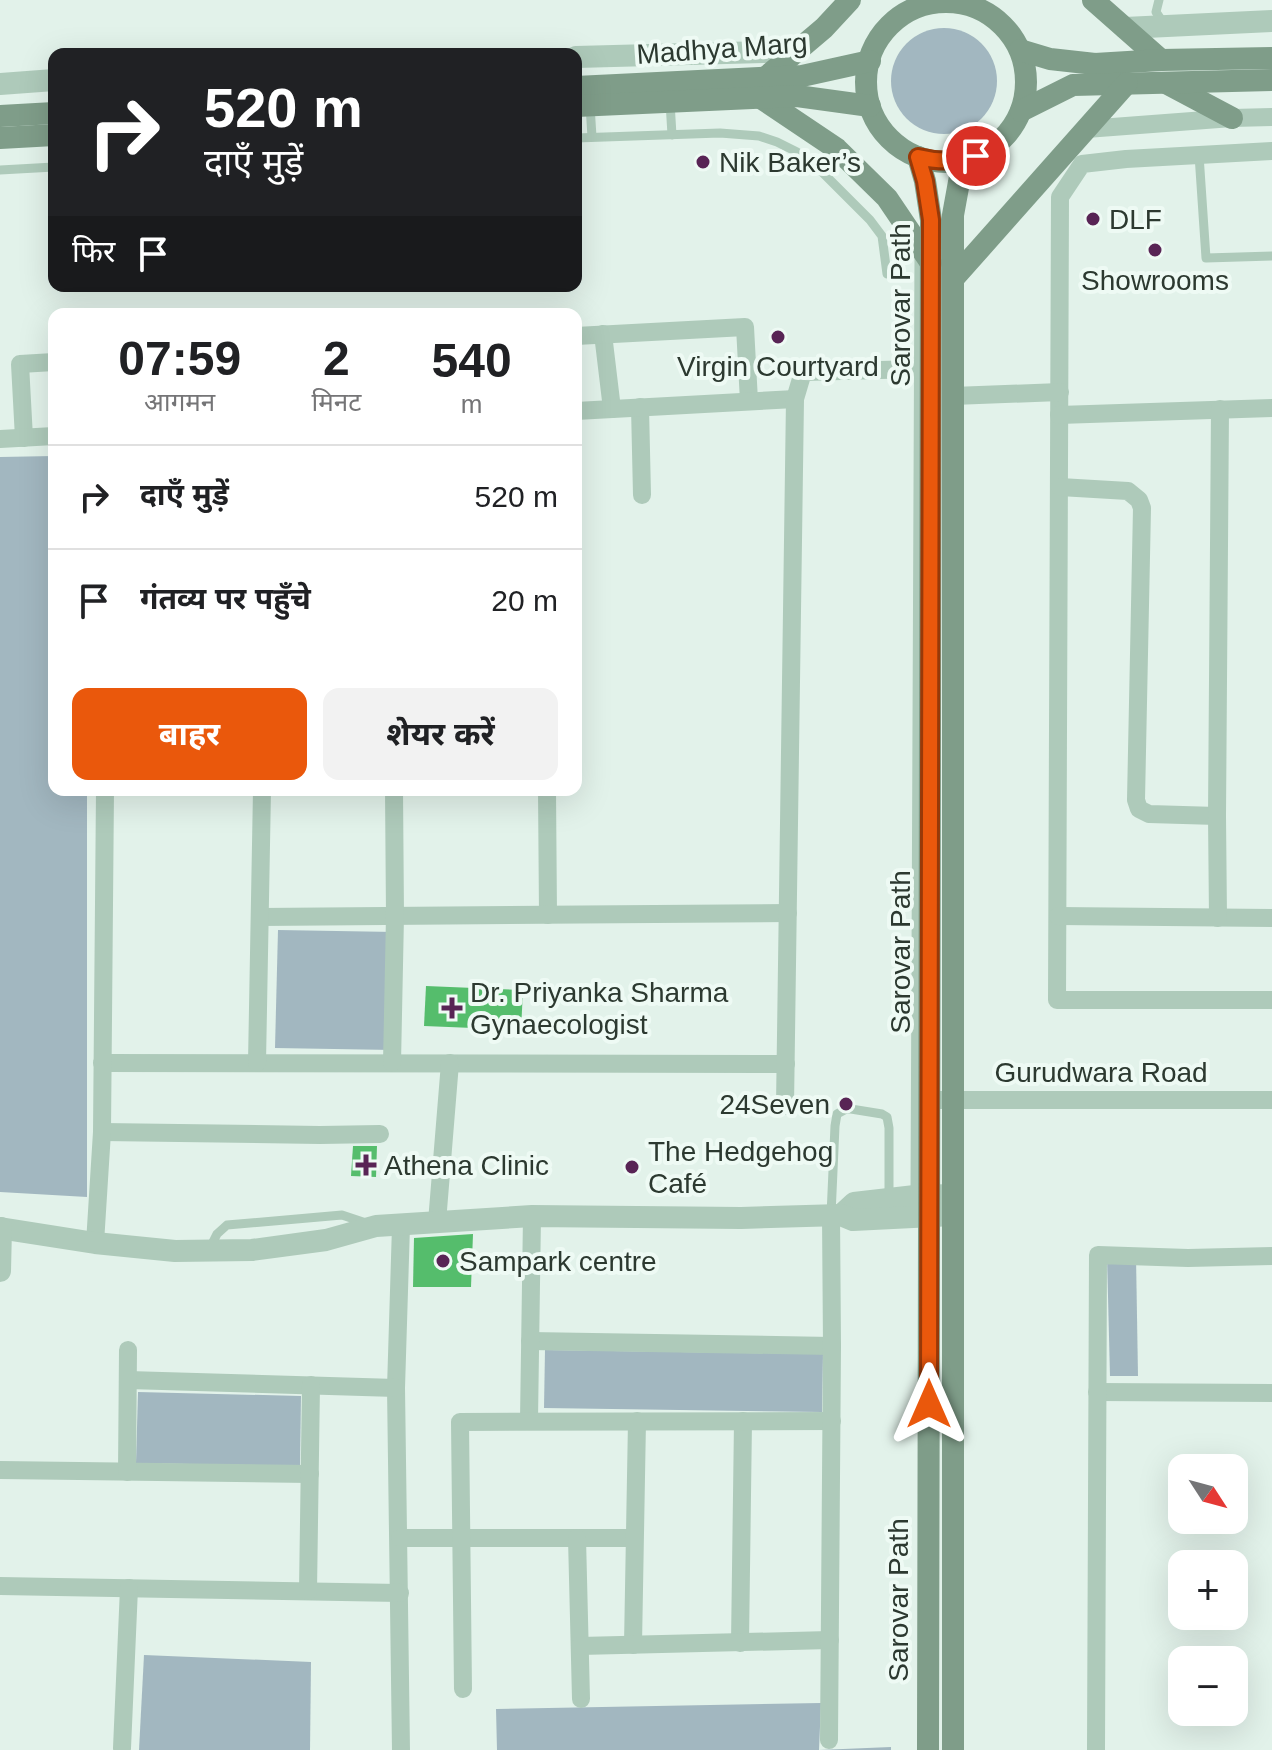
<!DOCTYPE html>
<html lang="hi">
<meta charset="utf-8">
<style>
:root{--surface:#fff;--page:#f2f2f2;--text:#202124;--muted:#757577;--line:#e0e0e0;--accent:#ea580c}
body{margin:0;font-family:Helvetica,"Noto Sans Devanagari",sans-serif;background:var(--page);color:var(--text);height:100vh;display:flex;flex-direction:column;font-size:30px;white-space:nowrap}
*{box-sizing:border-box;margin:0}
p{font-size:26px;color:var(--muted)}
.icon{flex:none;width:44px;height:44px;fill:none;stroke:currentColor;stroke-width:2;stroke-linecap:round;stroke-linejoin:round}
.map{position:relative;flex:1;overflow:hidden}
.side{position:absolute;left:48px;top:308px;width:534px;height:488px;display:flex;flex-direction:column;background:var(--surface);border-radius:16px;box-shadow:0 8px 32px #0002}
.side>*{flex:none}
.hud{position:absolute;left:48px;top:48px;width:534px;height:244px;border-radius:16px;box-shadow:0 8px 32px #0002;background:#202124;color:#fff;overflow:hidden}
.needle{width:52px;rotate:126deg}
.fabs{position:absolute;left:1168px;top:1454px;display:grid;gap:16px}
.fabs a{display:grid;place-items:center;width:80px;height:80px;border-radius:16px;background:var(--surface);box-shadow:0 8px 32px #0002;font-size:40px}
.pin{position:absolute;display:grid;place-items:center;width:68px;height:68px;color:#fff;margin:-34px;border:4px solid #fff;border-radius:50%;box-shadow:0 2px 8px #0007}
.me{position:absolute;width:88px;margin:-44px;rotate:0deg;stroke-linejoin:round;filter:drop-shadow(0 0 6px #0008)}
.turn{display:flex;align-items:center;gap:28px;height:168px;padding:0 24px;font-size:36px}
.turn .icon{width:104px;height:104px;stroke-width:2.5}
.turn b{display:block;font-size:56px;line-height:68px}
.then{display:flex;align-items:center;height:76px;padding:0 24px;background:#0003;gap:16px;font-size:30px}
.eta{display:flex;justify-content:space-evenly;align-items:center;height:136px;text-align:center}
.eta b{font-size:48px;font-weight:700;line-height:56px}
.action{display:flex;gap:16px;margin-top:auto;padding:16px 24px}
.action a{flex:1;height:92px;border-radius:16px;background:var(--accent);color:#fff;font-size:32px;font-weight:700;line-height:92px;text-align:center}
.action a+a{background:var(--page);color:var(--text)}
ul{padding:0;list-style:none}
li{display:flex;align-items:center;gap:24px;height:104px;padding:0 24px;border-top:2px solid var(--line)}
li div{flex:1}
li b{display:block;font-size:30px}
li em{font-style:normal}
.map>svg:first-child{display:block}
.green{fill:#a2b7c0}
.building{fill:#55bd6c}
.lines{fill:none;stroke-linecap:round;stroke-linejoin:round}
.service{stroke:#aecaba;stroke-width:9}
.minor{stroke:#aecaba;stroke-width:18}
.tertiary{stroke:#aecaba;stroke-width:22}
.secondary{stroke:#7f9d89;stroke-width:22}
.route-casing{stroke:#983908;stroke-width:20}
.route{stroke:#ea580c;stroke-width:14}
.poi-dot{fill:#582455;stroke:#eefaf4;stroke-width:3}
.labels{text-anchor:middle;stroke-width:8;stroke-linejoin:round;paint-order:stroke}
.street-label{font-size:28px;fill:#2c3930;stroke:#eefaf4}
.poi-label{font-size:28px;fill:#2c3930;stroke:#eefaf4;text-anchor:start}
</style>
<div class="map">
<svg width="1272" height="1750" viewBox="0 0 1272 1750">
<rect width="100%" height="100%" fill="#e2f2ea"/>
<!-- green -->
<g class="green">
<circle cx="944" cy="81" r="53"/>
<path d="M 54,456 L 54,790 L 87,790 L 87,1197 L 0,1192 L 0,457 Z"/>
<path d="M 278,930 L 395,932 L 393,1050 L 275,1048 Z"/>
<path d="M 1107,1256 L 1136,1256 L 1138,1376 L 1110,1376 Z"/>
<path d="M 545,1350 L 823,1354 L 822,1412 L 544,1408 Z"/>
<path d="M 138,1392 L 301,1396 L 300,1466 L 136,1463 Z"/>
<path d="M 144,1655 L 311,1662 L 310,1750 L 139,1750 Z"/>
<path d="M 821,1703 L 819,1750 L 891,1747 L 891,1750 L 497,1750 L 496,1709 Z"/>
</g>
<!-- building -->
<g class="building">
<path d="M 426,986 L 523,990 L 521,1030 L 424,1026 Z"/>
<path d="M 353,1146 L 377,1146 L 376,1177 L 351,1176 Z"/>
<path d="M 473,1234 L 471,1287 L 413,1287 L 414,1238 Z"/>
</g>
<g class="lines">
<!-- service -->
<g class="service">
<path d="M 1159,0 L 1156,12 L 1160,18 L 1159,25"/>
<path d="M 670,102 L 672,135"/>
<path d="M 590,105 L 592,137"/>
<path d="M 576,138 L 720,133 L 759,136 L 777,142 L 797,152 L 822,172 L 870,220 L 882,236 L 887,274"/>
<path d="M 1199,155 L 1206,258 L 1272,256"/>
<path d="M 0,170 L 54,167"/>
<path d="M 915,1195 L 919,253"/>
<path d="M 831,1215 L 835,1126 L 837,1114 L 846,1109 L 851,1109 L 882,1114 L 887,1117 L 889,1128 L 889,1199"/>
<path d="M 210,1248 L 217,1234 L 227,1225 L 342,1215 L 369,1224"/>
</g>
<!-- minor -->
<g class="minor">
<path d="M 1086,129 L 1232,118 L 1272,117"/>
<path d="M 1272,151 L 1126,159 L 1082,164 L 1060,197 L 1057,1000 L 1272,1000"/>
<path d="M 603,334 L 612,409"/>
<path d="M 576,336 L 745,327 L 749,401"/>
<path d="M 953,396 L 1060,392"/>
<path d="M 640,407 L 642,495"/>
<path d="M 576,411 L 795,399"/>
<path d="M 1059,415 L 1272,408"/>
<path d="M 24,438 L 20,364 L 54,362"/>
<path d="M 0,439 L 54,436"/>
<path d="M 1060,487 L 1128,491 L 1139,500 L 1142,508 L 1136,800 L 1139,809 L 1149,814 L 1217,816"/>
<path d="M 547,790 L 548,915"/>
<path d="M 1058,916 L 1272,918"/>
<path d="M 260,917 L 788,913"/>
<path d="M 1218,918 L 1217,816 L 1220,409"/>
<path d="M 102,1063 L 786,1064"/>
<path d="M 257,1063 L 262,790"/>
<path d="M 392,1063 L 395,916 L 394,790"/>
<path d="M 939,1100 L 1272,1100"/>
<path d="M 785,1106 L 795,399 L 803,372 L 919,369"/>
<path d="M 102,1132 L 320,1135 L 380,1134"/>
<path d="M 437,1222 L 450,1063"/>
<path d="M 401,1226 L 396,1388 L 401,1750"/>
<path d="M 95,1243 L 102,1132 L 105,790"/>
<path d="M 530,1341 L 832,1346"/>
<path d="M 128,1380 L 396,1388"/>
<path d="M 1097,1392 L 1272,1393"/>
<path d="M 529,1420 L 532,1216"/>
<path d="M 0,1470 L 310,1474"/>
<path d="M 127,1472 L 128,1350"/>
<path d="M 400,1538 L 634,1538"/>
<path d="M 577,1538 L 581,1699"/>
<path d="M 0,1586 L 400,1593"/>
<path d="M 308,1591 L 311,1385"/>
<path d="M 740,1643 L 743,1421"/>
<path d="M 633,1645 L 637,1421"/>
<path d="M 580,1646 L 830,1640"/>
<path d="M 463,1689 L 460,1422 L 832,1421"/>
<path d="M 829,1740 L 832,1346 L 831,1215"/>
<path d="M 122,1748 L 129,1588"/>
<path d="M 1096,1750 L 1098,1255 L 1188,1258 L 1272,1256"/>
</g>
<!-- tertiary -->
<g class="tertiary">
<path d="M 1125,28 L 1272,21"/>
<path d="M 576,57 L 765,52 L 801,48"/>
<path d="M 0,84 L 54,80"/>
<path d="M 841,1215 L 854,1203 L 915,1196 L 953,1195"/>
<path d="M 0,1228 L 95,1243 L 175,1251 L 252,1250 L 326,1240 L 376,1226 L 532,1216 L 741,1218 L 841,1215 L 853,1220 L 953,1215"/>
<path d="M 0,1271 L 1,1228"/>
</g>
<!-- secondary -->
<g class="secondary">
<path d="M 1093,0 L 1161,60"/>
<circle cx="946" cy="82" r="80"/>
<path d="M 1020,50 L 1050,59 L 1095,64 L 1161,60 L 1272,58"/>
<path d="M 765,78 L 824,28 L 850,0"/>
<path d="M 1166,83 L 1232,118"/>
<path d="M 576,87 L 802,76 L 870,61"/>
<path d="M 761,98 L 837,149 L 887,198 L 931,263"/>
<path d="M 576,106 L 797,96 L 870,106"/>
<path d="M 1021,111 L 1073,85 L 1272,80"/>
<path d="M 0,116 L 54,113"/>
<path d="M 0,138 L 54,135"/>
<path d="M 918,157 L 925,181 L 931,220 L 928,1750"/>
<path d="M 953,279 L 1127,83"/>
<path d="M 953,1750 L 953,215 L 963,160"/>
</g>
</g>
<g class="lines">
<defs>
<path id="route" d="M 929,1404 L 931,220 L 925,181 L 918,157 C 938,162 957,162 976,156"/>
</defs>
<!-- route casing -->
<use href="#route" class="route-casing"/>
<!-- route -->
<use href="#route" class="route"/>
</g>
<!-- markers -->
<g class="poi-dot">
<circle cx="703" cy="162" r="8"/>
<circle cx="1093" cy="219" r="8"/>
<circle cx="1155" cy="250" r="8"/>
<circle cx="778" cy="337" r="8"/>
<path d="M448 996h8v8h8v8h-8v8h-8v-8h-8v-8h8z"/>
<circle cx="846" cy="1104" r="8"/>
<path d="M362 1153h8v8h8v8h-8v8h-8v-8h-8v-8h8z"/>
<circle cx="632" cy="1167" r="8"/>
<circle cx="443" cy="1261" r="8"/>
</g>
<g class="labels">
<!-- street labels -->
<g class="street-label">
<text transform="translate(722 48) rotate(-4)" y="10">Madhya Marg</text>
<text transform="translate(900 305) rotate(-90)" y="10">Sarovar Path</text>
<text transform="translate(900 952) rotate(-90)" y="10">Sarovar Path</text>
<text x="1101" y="1082">Gurudwara Road</text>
<text transform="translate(898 1600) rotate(-90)" y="10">Sarovar Path</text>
</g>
<!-- poi labels -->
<g class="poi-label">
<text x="719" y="172">Nik Baker’s</text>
<text x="1109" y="229">DLF</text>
<text x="1155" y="290" text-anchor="middle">Showrooms</text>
<text x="778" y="376" text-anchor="middle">Virgin Courtyard</text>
<text x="470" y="1002">Dr. Priyanka Sharma<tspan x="470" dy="32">Gynaecologist</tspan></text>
<text x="830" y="1114" text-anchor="end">24Seven</text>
<text x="648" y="1161">The Hedgehog<tspan x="648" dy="32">Café</tspan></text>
<text x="384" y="1175">Athena Clinic</text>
<text x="459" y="1271">Sampark centre</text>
</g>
</g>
</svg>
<div class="fabs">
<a><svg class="needle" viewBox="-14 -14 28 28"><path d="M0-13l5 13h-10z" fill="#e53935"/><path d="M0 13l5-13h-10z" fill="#757577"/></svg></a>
<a>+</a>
<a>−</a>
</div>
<div class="pin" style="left:976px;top:156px;background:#d93025"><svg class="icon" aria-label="arrive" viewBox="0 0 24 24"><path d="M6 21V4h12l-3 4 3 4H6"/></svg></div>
<svg class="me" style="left:929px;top:1404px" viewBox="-20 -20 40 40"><path d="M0-17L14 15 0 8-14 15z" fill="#ea580c" stroke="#fff" stroke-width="4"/></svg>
<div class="hud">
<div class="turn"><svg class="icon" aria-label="right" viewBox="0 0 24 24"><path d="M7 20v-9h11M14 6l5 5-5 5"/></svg><div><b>520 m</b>दाएँ मुड़ें</div></div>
<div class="then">फिर<svg class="icon" aria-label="arrive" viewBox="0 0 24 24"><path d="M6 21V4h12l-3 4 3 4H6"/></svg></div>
</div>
<section class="side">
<div class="eta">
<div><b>07:59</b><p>आगमन</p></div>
<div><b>2</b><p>मिनट</p></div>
<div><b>540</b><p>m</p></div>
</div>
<ul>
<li><svg class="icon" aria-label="right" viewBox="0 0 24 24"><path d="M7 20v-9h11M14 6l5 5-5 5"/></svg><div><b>दाएँ मुड़ें</b></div><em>520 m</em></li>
<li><svg class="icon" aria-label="arrive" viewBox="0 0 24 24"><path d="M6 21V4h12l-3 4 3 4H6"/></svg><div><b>गंतव्य पर पहुँचे</b></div><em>20 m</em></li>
</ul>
<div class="action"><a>बाहर</a><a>शेयर करें</a></div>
</section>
</div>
